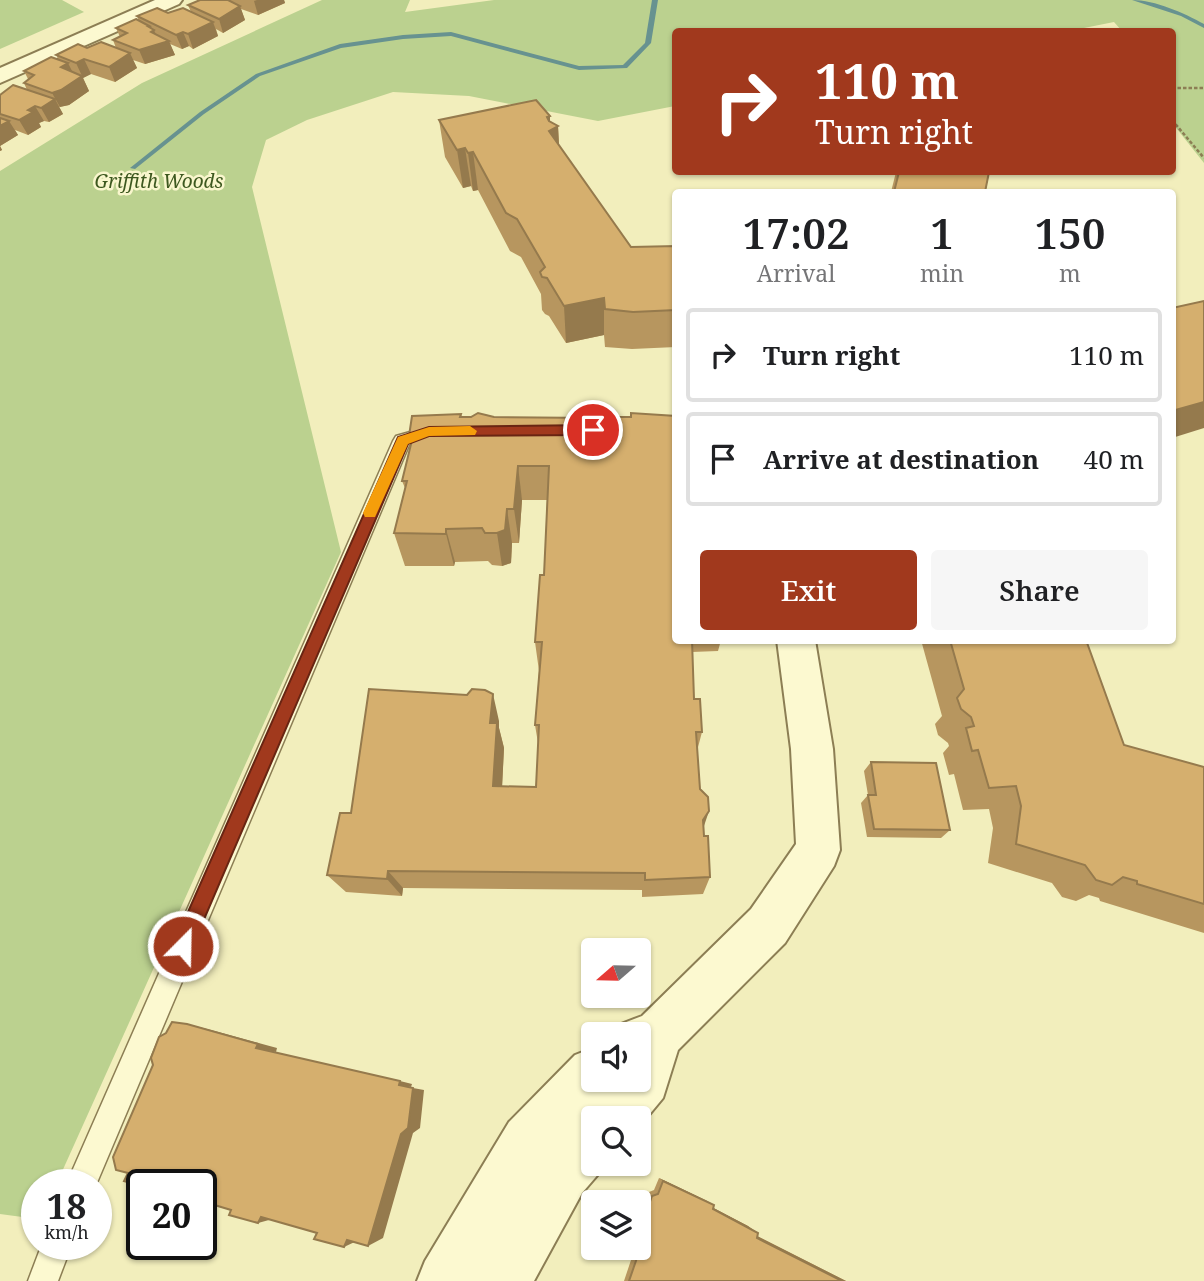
<!DOCTYPE html>
<style>
:root{--surface:#fff;--page:#f6f6f6;--text:#202124;--muted:#757577;--line:#e0e0e0;--accent:#a1391d}
body{margin:0;font-family:"Noto Serif",serif;background:var(--page);color:var(--text);height:100vh;display:flex;flex-direction:column;font-size:26px;white-space:nowrap}
*{box-sizing:border-box;margin:0}
p{font-size:23px;color:var(--muted)}
.icon{flex:none;width:38px;height:38px;fill:none;stroke:currentColor;stroke-width:2;stroke-linecap:round;stroke-linejoin:round}
.map{position:relative;flex:1;overflow:hidden}
.drawer{position:absolute;left:672px;top:189px;width:504px;height:455px;display:flex;flex-direction:column;background:var(--surface);border-radius:7px;box-shadow:0 2px 5px #0004}
.drawer>*{flex:none}
.top-card{position:absolute;left:672px;top:28px;width:504px;height:147px;border-radius:7px;box-shadow:0 2px 5px #0004;background:#a1391d;color:#fff;overflow:hidden}
.needle{width:46px;rotate:250deg}
.buttons{position:absolute;left:581px;top:938px;display:grid;gap:14px}
.buttons a{display:grid;place-items:center;width:70px;height:70px;border-radius:7px;background:var(--surface);box-shadow:0 2px 5px #0004;font-size:35px}
.speed{position:absolute;left:21px;top:1169px;display:flex;gap:14px;font-size:35px;font-weight:700;text-align:center}
.speed>*{display:grid;place-content:center;width:91px;height:91px;border-radius:50%;background:var(--surface);box-shadow:0 2px 5px #0004;line-height:1}
.speed small{font-size:18px;font-weight:400}
.speed .limit{border:4px solid #111;border-radius:10px;background:#fff;color:#111}
.pin{position:absolute;display:grid;place-items:center;width:60px;height:60px;color:#fff;margin:-30px;border:4px solid #fff;border-radius:50%;box-shadow:0 2px 7px #0007}
.me{position:absolute;width:77px;margin:-38px;rotate:23deg;stroke-linejoin:round;filter:drop-shadow(0 0 5px #0008)}
.turn{display:flex;align-items:center;gap:24px;height:147px;padding:0 28px;font-size:32px}
.turn .icon{width:91px;height:91px;stroke-width:2.5}
.turn b{display:block;font-size:49px;line-height:60px}
.eta{display:flex;justify-content:space-evenly;align-items:center;height:119px;text-align:center}
.eta b{font-size:42px;font-weight:600;line-height:49px}
.button{display:flex;gap:14px;margin-top:auto;padding:14px 28px}
.button a{flex:1;height:80px;border-radius:7px;background:var(--accent);color:#fff;font-size:28px;font-weight:600;line-height:80px;text-align:center}
.button a+a{background:var(--page);color:var(--text)}
ul{padding:0;list-style:none}
li{display:flex;align-items:center;gap:21px;height:94px;margin:0 14px 10px;padding:0 14px;border:4px solid var(--line);border-radius:7px}
li div{flex:1}
li b{display:block;font-size:26px}
li em{font-style:normal}
.map>svg:first-child{display:block}
.green{fill:#bbd18f}
.lines{fill:none;stroke-linecap:round;stroke-linejoin:round}
.stream{fill:#679290;fill-rule:evenodd}
.lane-casing{stroke:#8c7e54;stroke-width:3}
.street-casing{stroke:#8c7e54;stroke-width:4}
.path{stroke:#8c7e54;stroke-width:2.5;stroke-dasharray:3.5 2;stroke-linecap:butt}
.lane{fill:#fcf9d0;fill-rule:evenodd}
.street{fill:#fcf9d0;fill-rule:evenodd}
.wall{fill:#b7965f}
.shaded-wall{fill:#957a4d}
.building{fill:#d5af6e;stroke:#957a4d;stroke-width:2}
.route{fill:#a1391d;stroke:#692513;stroke-width:2}
.slow{fill:#f59e0b}
.labels{text-anchor:middle;stroke-width:5;stroke-linejoin:round;paint-order:stroke}
.far-park-label{font-size:19px;font-style:italic;fill:#3d581f;stroke:#f9f6cd}
</style>
<div class="map">
<svg width="1204" height="1281" viewBox="0 0 1204 1281">
<rect width="100%" height="100%" fill="#f2eebc"/>
<!-- green -->
<g class="green">
<path d="M 0,0 L 62,0 L 84,12 L 0,49 Z"/>
<path d="M 322,0 L 410,0 L 405,12 L 494,0 L 1204,0 L 1204,163 L 1173,124 L 1172,32 L 1122,31 L 1114,22 L 1064,32 L 676,32 L 675,106 L 598,121 L 469,96 L 393,92 L 307,120 L 266,140 L 252,187 L 341,552 L 56,1185 L 37,1185 L 37,1219 L 0,1214 L 0,171 L 142,83 Z"/>
</g>
<g class="lines">
<!-- stream -->
<g class="stream">
<path d="M 652,0 L 658,0 L 651,43 L 627,68 L 579,70 L 451,36 L 403,39 L 341,48 L 260,76 L 204,114 L 135,169 L 130,168 L 200,112 L 256,74 L 340,44 L 403,35 L 451,32 L 579,66 L 623,65 L 645,43 Z"/>
<path d="M 1132,0 C 1155,0 1184,13 1204,24 L 1204,28 L 1181,16 Z"/>
</g>
<defs>
<g id="lane">
<path d="M 435,425 L 444,431 L 441,436 L 409,445 L 96,1185 L 66,1185 L 393,441 L 396,436 Z"/>
<path d="M 42,1244 L 72,1244 L 58,1281 L 28,1281 Z"/>
</g>
<g id="street">
<path d="M 155,0 L 182,0 L 179,4 L 0,83 L 0,68 Z"/>
<path d="M 777,640 L 815,640 L 833,749 L 840,850 L 834,866 L 785,943 L 678,1050 L 663,1098 L 639,1127 L 639,1118 L 593,1118 L 593,1164 L 607,1164 L 582,1193 L 534,1281 L 417,1281 L 425,1261 L 509,1122 L 575,1055 L 593,1048 L 593,1080 L 639,1080 L 639,1034 L 617,1034 L 621,1024 L 642,1016 L 751,909 L 796,844 L 791,749 Z"/>
</g>
</defs>
<!-- lane casing -->
<use href="#lane" class="lane-casing"/>
<!-- street casing -->
<use href="#street" class="street-casing"/>
<!-- path -->
<g class="path">
<path d="M 1172,88 L 1204,88"/>
<path d="M 1172,120 L 1204,158"/>
</g>
<!-- lane -->
<use href="#lane" class="lane"/>
<!-- street -->
<use href="#street" class="street"/>
</g>
<!-- wall -->
<g class="wall">
<path d="M 197,0 L 284,0 L 285,3 L 258,15 L 241,9 L 245,20 L 223,33 L 216,29 L 218,36 L 193,49 L 189,46 L 182,49 L 170,44 L 175,55 L 145,64 L 133,60 L 137,68 L 115,82 L 91,74 L 83,78 L 89,91 L 69,105 L 59,107 L 63,114 L 49,122 L 44,121 L 39,123 L 41,127 L 28,135 L 15,130 L 18,135 L 0,146 L 2,150 L 0,151 L 0,95 L 27,90 L 24,83 L 28,79 L 24,71 L 59,60 L 56,55 L 87,48 L 116,48 L 113,40 L 120,37 L 116,28 L 139,21 L 137,16 L 191,12 L 188,5 L 197,1 Z"/>
<path d="M 550,116 L 550,121 L 558,126 L 559,145 L 631,247 L 676,246 L 676,347 L 632,349 L 605,347 L 604,335 L 566,343 L 549,316 L 545,314 L 542,310 L 541,294 L 521,257 L 510,251 L 478,190 L 473,191 L 471,186 L 463,188 L 445,157 L 439,120 Z"/>
<path d="M 896,172 L 998,172 L 997,175 L 989,175 L 985,192 L 891,192 Z"/>
<path d="M 461,414 L 462,417 L 596,418 L 676,640 L 721,640 L 718,651 L 692,652 L 694,699 L 702,732 L 697,751 L 704,836 L 710,877 L 703,894 L 642,897 L 642,890 L 403,888 L 402,896 L 346,892 L 327,875 L 351,813 L 499,721 L 499,728 L 504,748 L 502,786 L 536,787 L 538,743 L 535,725 L 539,671 L 535,642 L 544,575 L 547,500 L 522,500 L 519,543 L 512,543 L 511,563 L 502,566 L 492,565 L 488,561 L 455,562 L 454,566 L 405,566 L 394,533 L 405,488 L 402,481 L 411,444 L 409,436 Z"/>
<path d="M 921,640 L 1086,640 L 1124,745 L 1204,767 L 1204,933 L 1100,901 L 1099,898 L 1089,895 L 1076,901 L 1062,897 L 1052,883 L 988,863 L 993,828 L 989,809 L 963,810 L 954,774 L 949,775 L 943,753 L 949,746 L 948,743 L 938,735 L 935,724 L 942,716 Z"/>
<path d="M 871,762 L 950,830 L 941,838 L 867,837 L 861,803 L 868,795 L 864,771 Z"/>
<path d="M 659,1178 L 707,1201 L 713,1208 L 748,1226 L 757,1236 L 846,1281 L 624,1281 L 635,1248 L 639,1248 L 639,1238 L 645,1220 L 642,1213 L 649,1192 L 654,1190 Z"/>
</g>
<!-- shaded-wall -->
<g class="shaded-wall">
<path d="M 257,0 L 284,0 L 285,3 L 258,15 L 254,1 Z"/>
<path d="M 240,6 L 245,20 L 223,33 L 219,19 Z"/>
<path d="M 213,22 L 218,36 L 193,49 L 188,34 Z"/>
<path d="M 149,27 L 151,27 L 153,31 L 154,30 L 160,44 L 169,41 L 175,55 L 145,64 L 139,50 Z"/>
<path d="M 183,32 L 189,46 L 182,49 L 176,35 Z"/>
<path d="M 130,53 L 137,68 L 115,82 L 109,67 Z"/>
<path d="M 84,59 L 91,74 L 83,78 L 89,91 L 69,105 L 60,107 L 52,93 L 82,76 L 76,63 Z"/>
<path d="M 68,63 L 75,77 L 61,67 Z"/>
<path d="M 55,99 L 63,114 L 49,122 L 41,108 Z"/>
<path d="M 35,106 L 44,121 L 39,123 L 41,127 L 28,135 L 19,120 L 28,110 Z"/>
<path d="M 550,116 L 550,130 L 558,126 L 560,164 L 551,169 L 547,117 Z"/>
<path d="M 9,121 L 18,135 L 0,146 L 2,150 L 0,151 L 0,126 Z"/>
<path d="M 465,148 L 471,186 L 463,188 L 457,150 Z"/>
<path d="M 473,152 L 478,190 L 473,191 L 468,153 Z"/>
<path d="M 604,298 L 604,335 L 566,343 L 564,306 Z"/>
<path d="M 1204,402 L 1204,428 L 1172,438 L 1172,411 Z"/>
<path d="M 518,466 L 522,500 L 519,543 L 514,509 Z"/>
<path d="M 507,509 L 512,543 L 511,563 L 502,566 L 497,533 Z"/>
<path d="M 446,529 L 455,562 L 454,566 L 446,534 Z"/>
<path d="M 493,694 L 499,721 L 499,728 L 504,748 L 501,809 L 493,786 L 490,723 Z"/>
<path d="M 709,811 L 702,832 L 703,820 Z"/>
<path d="M 388,871 L 403,888 L 402,896 L 387,879 Z"/>
<path d="M 187,1024 L 211,1030 L 277,1048 L 276,1052 L 256,1048 Z"/>
<path d="M 400,1081 L 412,1084 L 411,1087 L 399,1085 Z"/>
<path d="M 413,1088 L 424,1090 L 420,1128 L 413,1133 L 383,1238 L 368,1246 Z"/>
<path d="M 659,1178 L 707,1201 L 714,1205 L 663,1181 Z"/>
<path d="M 706,1204 L 748,1226 L 758,1233 L 713,1209 Z"/>
<path d="M 261,1217 L 280,1217 L 258,1223 Z"/>
<path d="M 747,1231 L 846,1281 L 842,1281 L 757,1238 Z"/>
<path d="M 361,1239 L 344,1247 L 347,1240 Z"/>
</g>
<!-- building -->
<g class="building">
<path d="M 200,0 L 228,0 L 240,6 L 219,19 L 188,5 Z"/>
<path d="M 157,8 L 168,13 L 183,8 L 213,22 L 188,34 L 183,32 L 176,35 L 137,16 Z"/>
<path d="M 136,19 L 151,27 L 149,27 L 154,30 L 151,32 L 169,41 L 139,50 L 113,40 L 127,33 L 116,28 Z"/>
<path d="M 101,42 L 130,53 L 109,67 L 84,59 L 76,63 L 56,55 L 78,44 L 87,48 Z"/>
<path d="M 51,57 L 68,63 L 61,67 L 82,76 L 61,90 L 52,93 L 24,83 L 34,75 L 24,71 Z"/>
<path d="M 13,85 L 55,99 L 41,108 L 35,106 L 28,110 L 33,112 L 19,120 L 0,114 L 0,95 Z"/>
<path d="M 536,100 L 550,116 L 547,117 L 549,121 L 558,126 L 549,131 L 631,247 L 676,246 L 676,310 L 633,312 L 605,309 L 604,298 L 564,306 L 547,278 L 542,277 L 540,272 L 545,267 L 517,219 L 506,213 L 473,152 L 468,153 L 465,148 L 457,150 L 439,120 Z"/>
<path d="M 0,118 L 9,121 L 0,126 Z"/>
<path d="M 899,172 L 989,172 L 985,192 L 894,192 Z"/>
<path d="M 1204,301 L 1204,402 L 1172,411 L 1172,308 Z"/>
<path d="M 602,412 L 612,412 L 619,417 L 631,417 L 631,413 L 676,416 L 676,640 L 692,640 L 694,699 L 700,699 L 702,732 L 696,732 L 700,789 L 708,797 L 709,811 L 703,820 L 704,836 L 708,836 L 710,877 L 645,880 L 645,873 L 388,871 L 387,879 L 327,875 L 340,813 L 351,813 L 369,689 L 467,695 L 472,689 L 485,690 L 493,694 L 490,723 L 497,723 L 493,786 L 536,787 L 539,725 L 535,725 L 542,642 L 535,642 L 540,575 L 544,575 L 549,466 L 518,466 L 514,509 L 507,509 L 505,530 L 497,533 L 485,533 L 482,528 L 446,529 L 446,534 L 394,533 L 407,481 L 402,481 L 413,436 L 409,436 L 412,416 L 461,414 L 460,417 L 471,417 L 478,413 L 494,417 L 596,418 Z"/>
<path d="M 950,640 L 1086,640 L 1124,745 L 1204,767 L 1204,904 L 1137,884 L 1137,881 L 1123,877 L 1112,885 L 1096,880 L 1085,865 L 1016,844 L 1021,806 L 1016,786 L 989,788 L 978,750 L 972,751 L 966,728 L 974,726 L 971,717 L 961,709 L 957,698 L 964,689 Z"/>
<path d="M 871,762 L 936,763 L 950,830 L 874,829 L 868,795 L 876,795 Z"/>
<path d="M 172,1022 L 187,1024 L 258,1044 L 256,1048 L 400,1081 L 399,1085 L 413,1088 L 408,1128 L 401,1134 L 368,1246 L 347,1240 L 344,1247 L 314,1239 L 317,1233 L 261,1217 L 258,1223 L 229,1215 L 231,1210 L 201,1201 L 201,1185 L 163,1185 L 155,1183 L 154,1185 L 142,1185 L 142,1186 L 124,1181 L 128,1173 L 116,1170 L 113,1157 L 153,1065 L 151,1058 L 159,1037 L 166,1033 Z"/>
<path d="M 663,1181 L 714,1205 L 713,1209 L 758,1233 L 757,1238 L 842,1281 L 629,1281 L 648,1226 L 644,1219 L 652,1196 L 658,1194 Z"/>
</g>
<!-- route -->
<path class="route" d="M 593,425 L 600,430 L 593,435 L 429,436 L 408,444 L 190,952 L 183,955 L 176,952 L 174,946 L 176,939 L 398,437 L 429,427 Z"/>
<!-- slow -->
<path class="slow" d="M 470,426 L 477,431 L 475,435 L 429,436 L 408,444 L 375,517 L 365,517 L 363,513 L 398,437 L 429,427 Z"/>
<g class="labels">
<!-- far-park labels -->
<g class="far-park-label">
<text x="159" y="188">Griffith Woods</text>
</g>
</g>
</svg>
<div class="buttons">
<a><svg class="needle" viewBox="-14 -14 28 28"><path d="M0-13l5 13h-10z" fill="#e53935"/><path d="M0 13l5-13h-10z" fill="#757577"/></svg></a>
<a><svg class="icon" aria-label="sound" viewBox="0 0 24 24"><path d="M4 9h4l5-4v14l-5-4H4zM17 9q2 3 0 6"/></svg></a>
<a><svg class="icon" aria-label="search" viewBox="0 0 24 24"><circle cx="10" cy="10" r="6"/><path d="M15 15l6 6"/></svg></a>
<a><svg class="icon" aria-label="layers" viewBox="0 0 24 24"><path d="M12 4l9 5-9 5-9-5zM3 14l9 5 9-5"/></svg></a>
</div>
<div class="speed"><div>18<small>km/h</small></div><div class="limit">20</div></div>
<div class="pin" style="left:593px;top:430px;background:#d93025"><svg class="icon" aria-label="arrive" viewBox="0 0 24 24"><path d="M6 21V4h12l-3 4 3 4H6"/></svg></div>
<svg class="me" style="left:183px;top:946px" viewBox="-20 -20 40 40"><circle r="17" fill="#a1391d" stroke="#fff" stroke-width="3"/><path d="M0-11L8 9 0 5-8 9z" fill="#fff"/></svg>
<div class="top-card">
<div class="turn"><svg class="icon" aria-label="right" viewBox="0 0 24 24"><path d="M7 20v-9h11M14 6l5 5-5 5"/></svg><div><b>110 m</b>Turn right</div></div>
</div>
<section class="drawer">
<div class="eta">
<div><b>17:02</b><p>Arrival</p></div>
<div><b>1</b><p>min</p></div>
<div><b>150</b><p>m</p></div>
</div>
<ul>
<li><svg class="icon" aria-label="right" viewBox="0 0 24 24"><path d="M7 20v-9h11M14 6l5 5-5 5"/></svg><div><b>Turn right</b></div><em>110 m</em></li>
<li><svg class="icon" aria-label="arrive" viewBox="0 0 24 24"><path d="M6 21V4h12l-3 4 3 4H6"/></svg><div><b>Arrive at destination</b></div><em>40 m</em></li>
</ul>
<div class="button"><a>Exit</a><a>Share</a></div>
</section>
</div>
